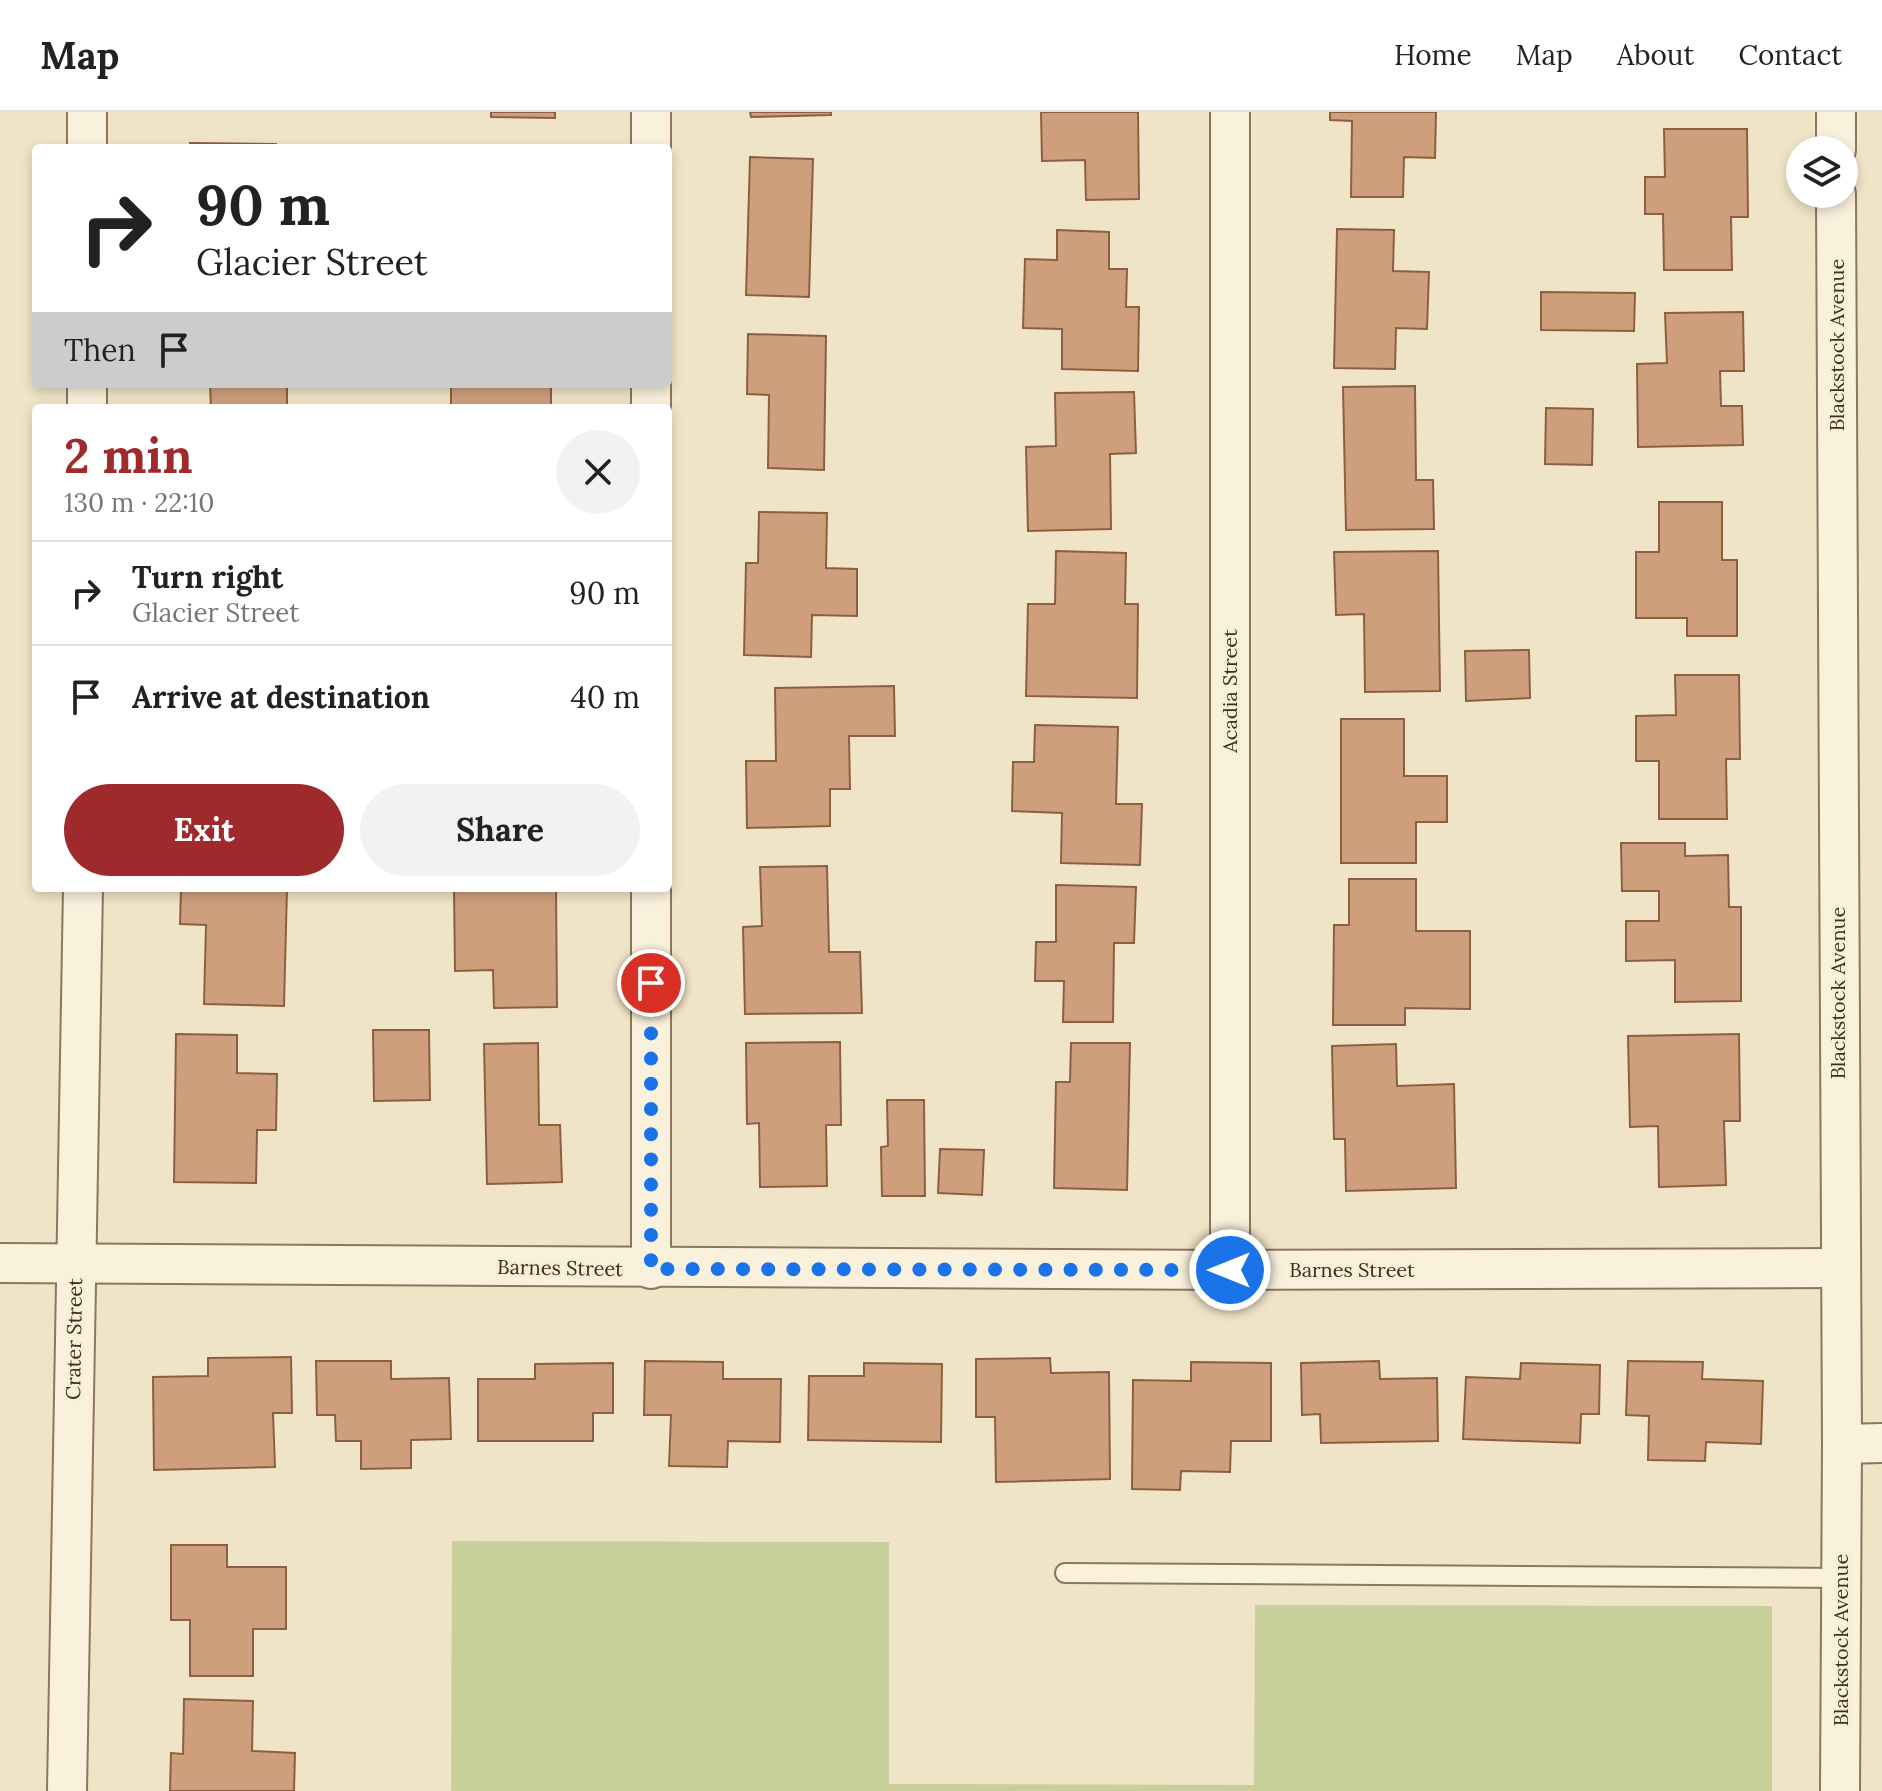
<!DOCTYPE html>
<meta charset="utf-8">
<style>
:root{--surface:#fff;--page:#f2f2f2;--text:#222;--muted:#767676;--line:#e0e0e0;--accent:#9e2a2b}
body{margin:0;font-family:Lora,serif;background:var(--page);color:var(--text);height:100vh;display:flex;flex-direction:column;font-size:30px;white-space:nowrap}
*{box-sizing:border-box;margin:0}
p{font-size:26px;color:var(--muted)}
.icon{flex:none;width:44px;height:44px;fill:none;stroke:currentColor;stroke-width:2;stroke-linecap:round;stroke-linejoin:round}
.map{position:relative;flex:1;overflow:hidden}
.drawer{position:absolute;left:32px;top:292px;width:640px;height:488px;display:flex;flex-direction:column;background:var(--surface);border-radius:8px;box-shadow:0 4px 12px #0003}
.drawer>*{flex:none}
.guide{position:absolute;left:32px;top:32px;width:640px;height:244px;border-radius:8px;box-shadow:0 4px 12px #0003;background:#fff;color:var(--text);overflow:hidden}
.buttons{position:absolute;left:1786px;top:24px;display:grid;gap:16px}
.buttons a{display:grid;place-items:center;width:72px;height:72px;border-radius:50%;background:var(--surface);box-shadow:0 4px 12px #0003;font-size:40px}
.pin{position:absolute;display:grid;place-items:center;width:68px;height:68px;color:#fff;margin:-34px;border:4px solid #fff;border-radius:50%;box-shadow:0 2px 8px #0007}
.me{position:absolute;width:88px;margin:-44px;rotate:270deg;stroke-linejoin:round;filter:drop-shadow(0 0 6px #0008)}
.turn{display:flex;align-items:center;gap:28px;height:168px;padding:0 32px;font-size:36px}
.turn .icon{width:104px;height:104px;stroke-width:2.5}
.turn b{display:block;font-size:56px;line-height:68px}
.then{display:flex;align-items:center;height:76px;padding:0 32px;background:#0003;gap:16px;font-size:30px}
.round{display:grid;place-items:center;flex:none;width:84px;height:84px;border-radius:42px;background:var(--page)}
.headline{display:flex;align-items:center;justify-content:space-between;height:136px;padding:0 32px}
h1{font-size:48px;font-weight:700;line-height:60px;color:var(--accent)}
.button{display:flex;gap:16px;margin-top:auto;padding:16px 32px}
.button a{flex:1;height:92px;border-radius:48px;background:var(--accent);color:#fff;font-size:32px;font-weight:700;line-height:92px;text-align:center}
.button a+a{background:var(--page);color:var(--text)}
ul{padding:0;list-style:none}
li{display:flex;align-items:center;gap:24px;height:104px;padding:0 32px;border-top:2px solid var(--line)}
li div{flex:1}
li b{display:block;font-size:30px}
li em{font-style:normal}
header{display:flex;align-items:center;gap:48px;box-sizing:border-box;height:112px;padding:0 40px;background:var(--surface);border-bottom:2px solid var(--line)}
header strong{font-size:38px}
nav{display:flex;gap:44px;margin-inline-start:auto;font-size:28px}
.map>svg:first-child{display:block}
.green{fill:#c9cf9b}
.building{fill:#cf9f7d;stroke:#8d5f41;stroke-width:2}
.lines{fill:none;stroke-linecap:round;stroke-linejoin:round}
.lane-casing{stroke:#8d765c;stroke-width:22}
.street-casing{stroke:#8d765c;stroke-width:42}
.lane{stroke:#faf1dc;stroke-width:18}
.street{stroke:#faf1dc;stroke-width:38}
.route{stroke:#1a73e8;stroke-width:14;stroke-dasharray:0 25.2}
.labels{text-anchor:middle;stroke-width:6;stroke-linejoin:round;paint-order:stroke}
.street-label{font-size:20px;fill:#3d2e20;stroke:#f7eed8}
</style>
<header>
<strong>Map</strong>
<nav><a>Home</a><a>Map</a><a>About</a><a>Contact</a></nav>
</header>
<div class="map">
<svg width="1882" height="1679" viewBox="0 0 1882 1679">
<rect width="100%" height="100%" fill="#f0e4c8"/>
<!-- green -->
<path class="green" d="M 452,1429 L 889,1430 L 889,1672 L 1254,1673 L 1255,1493 L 1772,1494 L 1772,1679 L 451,1679 Z"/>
<!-- building -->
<g class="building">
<path d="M 491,0 L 555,0 L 555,6 L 491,5 Z"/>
<path d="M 750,0 L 831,0 L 831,3 L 751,5 Z"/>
<path d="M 1041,0 L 1138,0 L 1139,87 L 1086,88 L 1085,48 L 1042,49 Z"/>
<path d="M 1330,0 L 1436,0 L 1435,46 L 1404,45 L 1403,85 L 1351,85 L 1352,9 L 1330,8 Z"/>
<path d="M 1664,17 L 1747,17 L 1748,105 L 1731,105 L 1732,158 L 1664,158 L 1663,102 L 1645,102 L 1645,65 L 1665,65 Z"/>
<path d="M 190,31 L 276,32 L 276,36 L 190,36 Z"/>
<path d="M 750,45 L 813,47 L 809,185 L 746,183 Z"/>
<path d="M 1337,117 L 1394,118 L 1393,159 L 1429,160 L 1427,217 L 1396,216 L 1395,257 L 1334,256 Z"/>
<path d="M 1057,118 L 1109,120 L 1109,157 L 1127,157 L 1126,195 L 1139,195 L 1138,259 L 1062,257 L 1062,217 L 1023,216 L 1025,147 L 1057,148 Z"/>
<path d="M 1541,180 L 1635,181 L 1634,219 L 1541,218 Z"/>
<path d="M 1743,200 L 1744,259 L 1720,259 L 1721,294 L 1742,294 L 1743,333 L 1638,335 L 1637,252 L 1667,251 L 1665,201 Z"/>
<path d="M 748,222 L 826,224 L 824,358 L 768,356 L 769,283 L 747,282 Z"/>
<path d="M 210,272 L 287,272 L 287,296 L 211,296 Z"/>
<rect x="451" y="272" width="100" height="24"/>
<path d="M 1415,274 L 1416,368 L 1433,368 L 1434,417 L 1346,418 L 1343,275 Z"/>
<path d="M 1134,280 L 1136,341 L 1110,342 L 1111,417 L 1028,419 L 1026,335 L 1056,334 L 1055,281 Z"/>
<path d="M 1546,296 L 1593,297 L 1592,353 L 1545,352 Z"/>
<path d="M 1659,390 L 1722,390 L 1722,448 L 1737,448 L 1737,524 L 1687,524 L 1687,506 L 1636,506 L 1636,440 L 1659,440 Z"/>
<path d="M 759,400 L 827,401 L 826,456 L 857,457 L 857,504 L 812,503 L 811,545 L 744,543 L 746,451 L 758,451 Z"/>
<path d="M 1056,439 L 1126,441 L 1125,492 L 1138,492 L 1137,586 L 1026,584 L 1028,492 L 1055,492 Z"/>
<path d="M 1438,439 L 1440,579 L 1365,580 L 1364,502 L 1336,503 L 1334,440 Z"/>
<path d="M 1529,538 L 1530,586 L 1466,589 L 1465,539 Z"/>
<path d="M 1675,563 L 1739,563 L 1740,647 L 1726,647 L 1727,707 L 1659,707 L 1659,649 L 1636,649 L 1636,604 L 1676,603 Z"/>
<path d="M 894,574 L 895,624 L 849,624 L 850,677 L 830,677 L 830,714 L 747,716 L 746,649 L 776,649 L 775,576 Z"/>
<path d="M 1341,607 L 1404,607 L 1404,664 L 1447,664 L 1447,710 L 1416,710 L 1416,751 L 1341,751 Z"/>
<path d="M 1035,613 L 1118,615 L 1116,692 L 1142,692 L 1140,753 L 1061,751 L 1062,701 L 1012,699 L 1013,650 L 1034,650 Z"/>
<path d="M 1621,731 L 1685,731 L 1685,744 L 1728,743 L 1729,795 L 1741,795 L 1741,889 L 1675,890 L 1675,848 L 1626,849 L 1626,809 L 1659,809 L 1659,779 L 1622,779 Z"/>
<path d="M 827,754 L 829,840 L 860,840 L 862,901 L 745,902 L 743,815 L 762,814 L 760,755 Z"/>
<path d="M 1349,767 L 1416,767 L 1416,819 L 1470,819 L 1470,897 L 1405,896 L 1405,913 L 1333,913 L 1334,813 L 1349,813 Z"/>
<path d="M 1056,773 L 1136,775 L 1134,831 L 1114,831 L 1113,910 L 1063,910 L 1064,869 L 1035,869 L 1036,830 L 1056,830 Z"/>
<path d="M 181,776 L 287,776 L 284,894 L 204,892 L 206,813 L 180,812 Z"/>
<path d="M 454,776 L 556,776 L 557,895 L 494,896 L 493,858 L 455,859 Z"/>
<path d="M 373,918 L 429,918 L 430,988 L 374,989 Z"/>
<path d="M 176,922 L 237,923 L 237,961 L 277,962 L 276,1018 L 257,1018 L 256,1071 L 174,1070 Z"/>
<path d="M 1739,922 L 1740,1009 L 1724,1009 L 1726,1073 L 1659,1075 L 1658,1014 L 1630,1015 L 1628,924 Z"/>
<path d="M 840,930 L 841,1013 L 826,1013 L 827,1074 L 760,1075 L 759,1011 L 747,1012 L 746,931 Z"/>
<path d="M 538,931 L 539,1013 L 560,1013 L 562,1070 L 487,1072 L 484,932 Z"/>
<path d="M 1071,931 L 1130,931 L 1127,1078 L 1054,1076 L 1056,970 L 1070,970 Z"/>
<path d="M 1396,932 L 1397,974 L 1454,972 L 1456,1076 L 1346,1079 L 1345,1027 L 1334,1027 L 1332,934 Z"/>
<path d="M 887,988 L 924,988 L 925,1084 L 882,1084 L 881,1035 L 888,1034 Z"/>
<path d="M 940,1037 L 984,1038 L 982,1083 L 938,1081 Z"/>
<path d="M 291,1245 L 292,1301 L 273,1301 L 275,1355 L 154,1358 L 153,1265 L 208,1264 L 208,1246 Z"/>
<path d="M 1050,1246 L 1051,1261 L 1109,1260 L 1110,1367 L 996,1370 L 995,1305 L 976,1305 L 976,1247 Z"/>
<path d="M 316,1249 L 391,1249 L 391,1267 L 449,1266 L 451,1327 L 411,1328 L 411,1356 L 361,1357 L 361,1329 L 336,1329 L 335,1303 L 317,1303 Z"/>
<path d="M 645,1249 L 723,1250 L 723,1267 L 781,1267 L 780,1330 L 728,1329 L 727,1355 L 669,1354 L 671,1303 L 644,1303 Z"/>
<path d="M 1379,1249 L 1380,1267 L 1437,1266 L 1438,1329 L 1321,1331 L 1320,1302 L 1302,1303 L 1301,1251 Z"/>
<path d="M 1628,1249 L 1703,1250 L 1702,1267 L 1763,1269 L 1761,1332 L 1706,1330 L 1705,1349 L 1648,1348 L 1649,1304 L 1626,1303 Z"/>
<path d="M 1191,1250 L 1271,1251 L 1271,1329 L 1231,1329 L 1230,1360 L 1181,1359 L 1180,1378 L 1132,1377 L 1133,1268 L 1191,1269 Z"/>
<path d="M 613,1251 L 613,1301 L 593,1301 L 593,1329 L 478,1329 L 478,1267 L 535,1267 L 535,1252 Z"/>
<path d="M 864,1251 L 942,1252 L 941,1330 L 808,1328 L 809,1264 L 864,1264 Z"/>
<path d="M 1521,1251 L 1600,1253 L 1599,1302 L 1581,1302 L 1580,1331 L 1463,1327 L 1466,1265 L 1520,1267 Z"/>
<path d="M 171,1433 L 227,1433 L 227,1455 L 286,1455 L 286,1517 L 253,1517 L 253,1564 L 190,1564 L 190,1508 L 171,1508 Z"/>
<path d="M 184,1587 L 253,1589 L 252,1639 L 295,1641 L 294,1679 L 170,1679 L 171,1641 L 183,1642 Z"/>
</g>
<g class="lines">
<defs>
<path id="lane" d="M 1065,1461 L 1841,1466"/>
<g id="street">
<path d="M 87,0 L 87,36"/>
<path d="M 651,0 L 651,36"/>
<path d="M 1836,0 L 1836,38"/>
<path d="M 1836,82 L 1842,1332 L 1840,1679"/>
<path d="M 87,272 L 87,296"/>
<path d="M 651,272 L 651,296"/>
<path d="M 651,776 L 651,1157"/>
<path d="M 0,1151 L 1230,1158 L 1839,1156"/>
<path d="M 1230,1158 L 1230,0"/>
<path d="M 1842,1332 L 1882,1331"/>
<path d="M 67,1679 L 83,776"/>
</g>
</defs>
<!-- lane casing -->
<use href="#lane" class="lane-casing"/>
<!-- street casing -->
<use href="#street" class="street-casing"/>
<!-- lane -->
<use href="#lane" class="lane"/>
<!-- street -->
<use href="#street" class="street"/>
</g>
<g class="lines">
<!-- route -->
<path class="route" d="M 651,871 L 651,1157 L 1230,1158"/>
</g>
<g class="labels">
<!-- street labels -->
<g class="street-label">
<text transform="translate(1837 233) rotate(-90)" y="7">Blackstock Avenue</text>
<text transform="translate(1230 579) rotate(-90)" y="7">Acadia Street</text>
<text transform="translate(1838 881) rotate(-90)" y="7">Blackstock Avenue</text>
<text transform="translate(560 1156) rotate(1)" y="7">Barnes Street</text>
<text x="1352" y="1165">Barnes Street</text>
<text transform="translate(74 1227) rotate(-89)" y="7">Crater Street</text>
<text transform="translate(1841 1528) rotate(-90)" y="7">Blackstock Avenue</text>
</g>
</g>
</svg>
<div class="buttons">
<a><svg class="icon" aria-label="layers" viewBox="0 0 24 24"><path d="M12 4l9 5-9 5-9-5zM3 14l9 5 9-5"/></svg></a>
</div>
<div class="pin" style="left:651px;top:871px;background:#d93025"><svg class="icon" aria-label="arrive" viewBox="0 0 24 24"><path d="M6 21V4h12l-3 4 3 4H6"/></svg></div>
<svg class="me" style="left:1230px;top:1158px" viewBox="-20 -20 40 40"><circle r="17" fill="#1a73e8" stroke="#fff" stroke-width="3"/><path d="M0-11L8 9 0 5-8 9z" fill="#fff"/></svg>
<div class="guide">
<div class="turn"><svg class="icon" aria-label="right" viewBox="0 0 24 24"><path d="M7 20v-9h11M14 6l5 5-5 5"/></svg><div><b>90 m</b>Glacier Street</div></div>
<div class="then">Then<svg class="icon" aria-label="arrive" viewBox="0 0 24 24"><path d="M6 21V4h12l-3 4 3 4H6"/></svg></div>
</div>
<section class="drawer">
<div class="headline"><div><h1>2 min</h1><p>130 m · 22:10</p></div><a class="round"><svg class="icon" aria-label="close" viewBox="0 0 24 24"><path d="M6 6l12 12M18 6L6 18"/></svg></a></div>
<ul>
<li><svg class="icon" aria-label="right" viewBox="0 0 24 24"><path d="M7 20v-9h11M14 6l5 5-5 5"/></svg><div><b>Turn right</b><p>Glacier Street</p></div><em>90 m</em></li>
<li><svg class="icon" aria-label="arrive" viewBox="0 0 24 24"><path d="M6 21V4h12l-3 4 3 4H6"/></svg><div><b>Arrive at destination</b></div><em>40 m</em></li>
</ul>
<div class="button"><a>Exit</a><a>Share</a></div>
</section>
</div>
